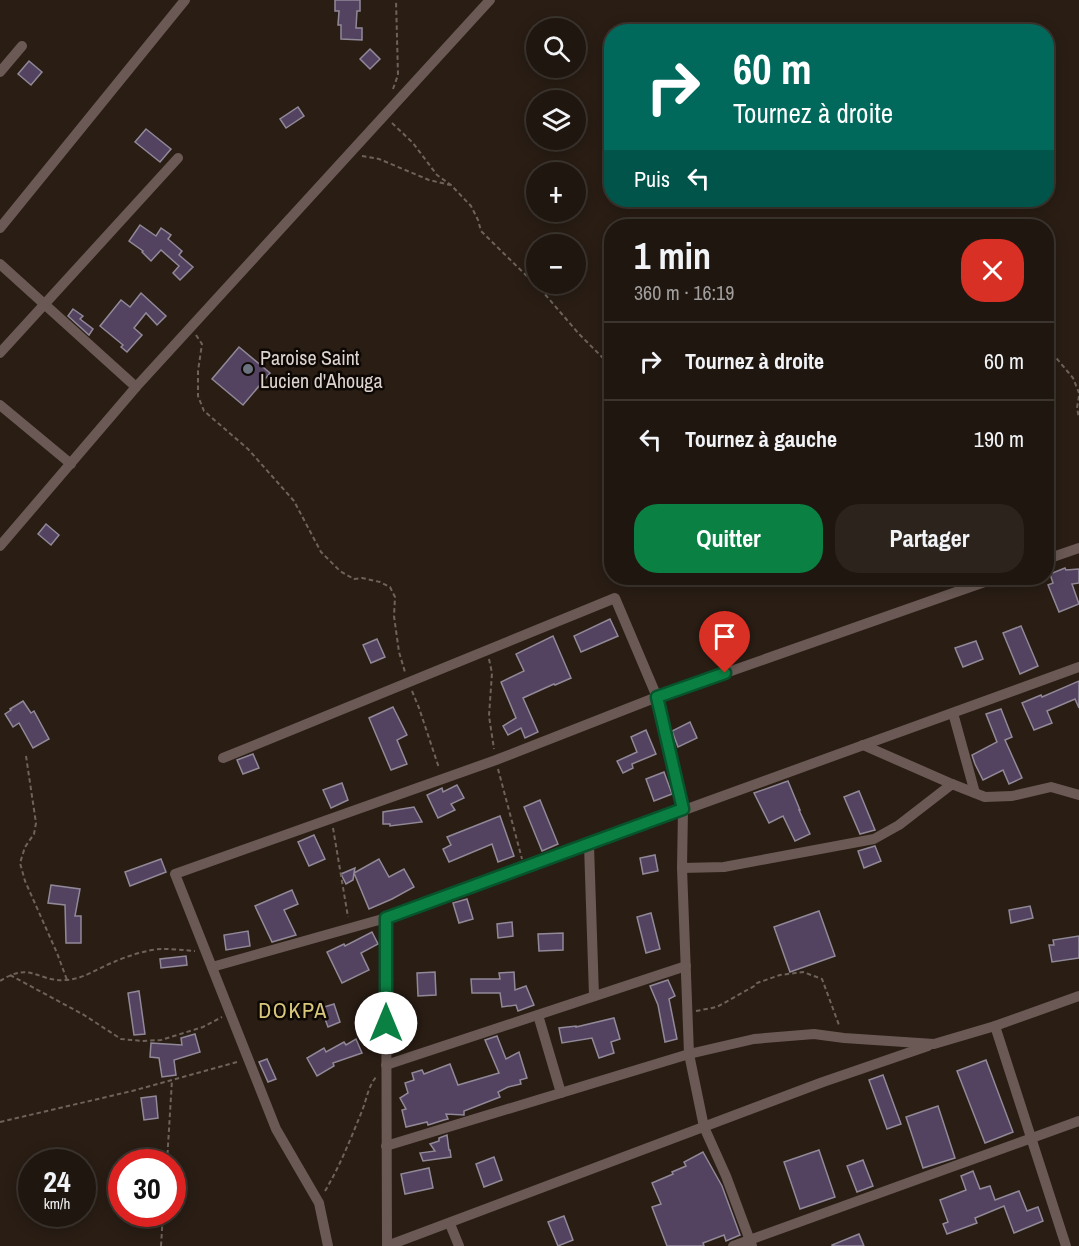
<!DOCTYPE html>
<html lang="fr">
<meta charset="utf-8">
<style>
:root{--surface:#1f160f;--page:#2c231d;--text:#f1f3f6;--muted:#a19f9e;--line:#3c352f;--accent:#0b8043}
body{margin:0;font-family:"Archivo Narrow",sans-serif;background:var(--page);color:var(--text);height:100vh;display:flex;flex-direction:column;font-size:22px;white-space:nowrap}
*{box-sizing:border-box;margin:0}
p{font-size:20px;color:var(--muted)}
.icon{flex:none;width:33px;height:33px;fill:none;stroke:currentColor;stroke-width:2;stroke-linecap:round;stroke-linejoin:round}
.map{position:relative;flex:1;overflow:hidden}
.details{position:absolute;left:604px;top:219px;width:450px;height:366px;display:flex;flex-direction:column;background:var(--surface);border-radius:24px;box-shadow:0 3px 15px #0003,0 0 0 2px var(--line)}
.details>*{flex:none}
.banner{position:absolute;left:604px;top:24px;width:450px;height:183px;border-radius:24px;box-shadow:0 3px 15px #0003,0 0 0 2px var(--line);background:#00695c;color:#fff;overflow:hidden}
.controls{position:absolute;left:526px;top:18px;display:grid;gap:12px}
.controls a{display:grid;place-items:center;width:60px;height:60px;border-radius:50%;background:var(--surface);box-shadow:0 3px 15px #0003,0 0 0 2px var(--line);font-size:30px}
.speed{position:absolute;left:18px;top:1149px;display:flex;gap:12px;font-size:30px;font-weight:700;text-align:center}
.speed>*{display:grid;place-content:center;width:78px;height:78px;border-radius:50%;background:var(--surface);box-shadow:0 3px 15px #0003,0 0 0 2px var(--line);line-height:1}
.speed small{font-size:15px;font-weight:400}
.speed .limit{border:9px solid #d22;background:#fff;color:#111}
.pin{position:absolute;display:grid;place-items:center;width:51px;height:51px;color:#fff;margin:-62px -26px;border-radius:50% 50% 50% 0;rotate:-45deg;box-shadow:0 0 6px #0007}
.pin .icon{rotate:45deg}
.me{position:absolute;width:66px;margin:-33px;rotate:0deg;stroke-linejoin:round;filter:drop-shadow(0 0 4px #0008)}
.turn{display:flex;align-items:center;gap:21px;height:126px;padding:0 30px;font-size:27px}
.turn .icon{width:78px;height:78px;stroke-width:2.5}
.turn b{display:block;font-size:42px;line-height:51px}
.then{display:flex;align-items:center;height:57px;padding:0 30px;background:#0003;gap:12px;font-size:22px}
.round{display:grid;place-items:center;flex:none;width:63px;height:63px;border-radius:24px;background:var(--page)}
.head{display:flex;align-items:center;justify-content:space-between;height:102px;padding:0 30px}
h1{font-size:36px;font-weight:800;line-height:45px}
.action{display:flex;gap:12px;margin-top:auto;padding:12px 30px}
.action a{flex:1;height:69px;border-radius:24px;background:var(--accent);color:#fff;font-size:24px;font-weight:800;line-height:69px;text-align:center}
.action a+a{background:var(--page);color:var(--text)}
ul{padding:0;list-style:none}
li{display:flex;align-items:center;gap:18px;height:78px;padding:0 30px;border-top:2px solid var(--line)}
li div{flex:1}
li b{display:block;font-size:22px}
li em{font-style:normal}
.map>svg:first-child{display:block}
.building{fill:#544360;stroke:#918998;stroke-width:1.5}
.lines{fill:none;stroke-linecap:round;stroke-linejoin:round}
.path{stroke:#6e635b;stroke-width:2;stroke-dasharray:4.5 3;stroke-linecap:butt}
.street{stroke:#6a5954;stroke-width:10}
.route-casing{stroke:#07532c;stroke-width:15}
.route{stroke:#0b8043;stroke-width:10}
.worship-dot{fill:#6b7280;stroke:#0e0805;stroke-width:2}
.labels{text-anchor:middle;stroke-width:5;stroke-linejoin:round;paint-order:stroke}
.poi-label{font-size:20px;fill:#ddd4cf;stroke:#0e0805;text-anchor:start}
.quarter-label{font-size:22px;letter-spacing:1.5px;fill:#d9c87b;stroke:#0e0805}
</style>
<div class="map">
<svg width="1079" height="1246" viewBox="0 0 1079 1246">
<rect width="100%" height="100%" fill="#291d14"/>
<!-- building -->
<g class="building">
<path d="M 335,0 L 360,0 L 360,11 L 357,11 L 356,28 L 362,28 L 362,40 L 341,39 L 341,25 L 338,25 L 339,11 L 335,11 Z"/>
<path d="M 370,49 L 380,59 L 370,69 L 360,59 Z"/>
<path d="M 29,61 L 42,72 L 31,85 L 18,74 Z"/>
<path d="M 298,107 L 304,116 L 286,128 L 280,119 Z"/>
<path d="M 146,129 L 171,149 L 160,162 L 135,142 Z"/>
<path d="M 140,225 L 156,236 L 161,228 L 171,235 L 168,239 L 182,251 L 179,255 L 193,267 L 180,280 L 173,273 L 179,266 L 161,250 L 151,261 L 142,252 L 143,251 L 129,241 Z"/>
<path d="M 141,293 L 166,316 L 157,325 L 146,313 L 134,328 L 142,335 L 127,352 L 121,347 L 123,345 L 100,326 L 121,300 L 130,307 Z"/>
<path d="M 73,309 L 83,316 L 80,319 L 93,329 L 89,335 L 68,316 Z"/>
<path d="M 239,347 L 270,373 L 243,405 L 212,379 Z"/>
<path d="M 46,524 L 59,535 L 51,545 L 38,534 Z"/>
<path d="M 1065,568 L 1066,570 L 1079,569 L 1079,583 L 1072,584 L 1079,604 L 1059,612 L 1048,585 L 1053,583 L 1050,574 Z"/>
<path d="M 610,619 L 618,636 L 581,652 L 574,636 Z"/>
<path d="M 1021,626 L 1038,666 L 1020,674 L 1003,633 Z"/>
<path d="M 553,636 L 571,678 L 555,685 L 554,684 L 523,698 L 538,732 L 525,738 L 521,728 L 508,735 L 503,726 L 516,718 L 501,682 L 524,671 L 516,654 Z"/>
<path d="M 377,639 L 385,657 L 371,663 L 363,645 Z"/>
<path d="M 976,641 L 983,659 L 963,667 L 955,648 Z"/>
<path d="M 1079,681 L 1079,708 L 1075,699 L 1047,711 L 1052,723 L 1034,730 L 1022,703 L 1041,695 L 1042,697 Z"/>
<path d="M 23,701 L 31,713 L 34,711 L 49,739 L 33,748 L 19,723 L 13,727 L 5,714 L 11,710 L 10,709 Z"/>
<path d="M 393,707 L 407,735 L 397,740 L 407,764 L 391,770 L 369,718 Z"/>
<path d="M 1001,709 L 1012,737 L 1005,740 L 1022,778 L 1009,784 L 1003,770 L 983,780 L 975,764 L 972,755 L 997,742 L 986,714 Z"/>
<path d="M 690,722 L 697,738 L 678,747 L 672,731 Z"/>
<path d="M 646,730 L 656,754 L 632,764 L 633,768 L 623,773 L 617,761 L 637,752 L 631,737 Z"/>
<path d="M 253,754 L 259,768 L 243,774 L 237,760 Z"/>
<path d="M 664,772 L 672,794 L 654,801 L 646,779 Z"/>
<path d="M 788,781 L 800,810 L 799,810 L 810,834 L 795,841 L 783,816 L 769,823 L 754,793 Z"/>
<path d="M 342,783 L 348,800 L 331,808 L 323,790 Z"/>
<path d="M 457,785 L 464,798 L 451,804 L 455,810 L 438,818 L 427,795 L 442,788 L 443,792 Z"/>
<path d="M 859,791 L 875,830 L 860,834 L 844,797 Z"/>
<path d="M 540,800 L 558,844 L 542,851 L 524,807 Z"/>
<path d="M 414,807 L 422,822 L 390,826 L 390,824 L 383,824 L 383,812 Z"/>
<path d="M 500,816 L 514,856 L 498,862 L 492,844 L 449,862 L 443,849 L 451,845 L 447,837 Z"/>
<path d="M 314,835 L 325,859 L 309,866 L 298,842 Z"/>
<path d="M 875,846 L 881,861 L 864,868 L 858,851 Z"/>
<path d="M 655,855 L 658,871 L 643,874 L 640,858 Z"/>
<path d="M 161,859 L 166,872 L 130,886 L 125,872 Z"/>
<path d="M 379,859 L 389,877 L 404,869 L 414,887 L 392,899 L 369,909 L 354,873 L 353,880 L 346,884 L 341,874 L 355,868 L 354,873 Z"/>
<path d="M 51,885 L 80,889 L 75,916 L 81,916 L 81,943 L 66,943 L 65,905 L 48,903 Z"/>
<path d="M 292,890 L 298,904 L 284,910 L 296,935 L 272,942 L 255,906 Z"/>
<path d="M 467,899 L 473,919 L 459,923 L 453,903 Z"/>
<path d="M 1030,906 L 1033,918 L 1011,923 L 1009,910 Z"/>
<path d="M 819,911 L 835,956 L 790,972 L 774,927 Z"/>
<path d="M 651,913 L 660,949 L 646,953 L 637,917 Z"/>
<path d="M 512,922 L 513,936 L 498,938 L 497,924 Z"/>
<path d="M 248,931 L 250,946 L 226,950 L 224,935 Z"/>
<path d="M 372,932 L 378,944 L 361,953 L 369,970 L 342,983 L 327,952 L 344,944 L 345,946 Z"/>
<path d="M 563,933 L 563,950 L 539,951 L 538,934 Z"/>
<path d="M 1079,936 L 1079,958 L 1052,962 L 1049,945 L 1054,945 L 1053,940 Z"/>
<path d="M 186,956 L 187,965 L 161,968 L 160,959 Z"/>
<path d="M 435,972 L 436,995 L 418,996 L 417,973 Z"/>
<path d="M 514,972 L 515,990 L 526,986 L 534,1005 L 518,1011 L 516,1005 L 502,1007 L 500,993 L 472,993 L 471,979 L 500,979 L 499,973 Z"/>
<path d="M 668,980 L 675,996 L 669,999 L 677,1039 L 665,1042 L 658,1005 L 650,986 Z"/>
<path d="M 139,991 L 145,1034 L 134,1035 L 128,993 Z"/>
<path d="M 334,1004 L 340,1022 L 328,1027 L 321,1008 Z"/>
<path d="M 614,1018 L 620,1039 L 611,1042 L 614,1053 L 599,1058 L 592,1038 L 562,1043 L 559,1028 L 576,1026 L 576,1027 Z"/>
<path d="M 195,1034 L 200,1052 L 174,1060 L 176,1075 L 162,1077 L 159,1058 L 150,1057 L 151,1043 L 182,1045 L 181,1038 Z"/>
<path d="M 497,1036 L 506,1059 L 519,1052 L 527,1078 L 520,1080 L 521,1084 L 508,1087 L 498,1092 L 500,1097 L 464,1111 L 464,1115 L 446,1114 L 448,1119 L 444,1120 L 428,1125 L 427,1122 L 406,1127 L 402,1110 L 406,1109 L 400,1098 L 408,1093 L 405,1083 L 414,1080 L 412,1073 L 422,1070 L 424,1074 L 450,1064 L 458,1085 L 499,1073 L 485,1040 Z"/>
<path d="M 356,1039 L 362,1053 L 333,1063 L 334,1066 L 317,1076 L 307,1058 L 324,1048 L 326,1052 L 344,1042 L 346,1045 Z"/>
<path d="M 267,1059 L 276,1079 L 268,1082 L 259,1062 Z"/>
<path d="M 986,1060 L 1013,1132 L 985,1143 L 957,1071 Z"/>
<path d="M 883,1075 L 901,1124 L 887,1129 L 869,1080 Z"/>
<path d="M 156,1096 L 158,1118 L 144,1120 L 141,1098 Z"/>
<path d="M 938,1106 L 955,1158 L 923,1168 L 906,1117 Z"/>
<path d="M 447,1135 L 449,1150 L 450,1150 L 451,1157 L 423,1161 L 420,1153 L 435,1151 L 430,1144 L 439,1141 L 439,1138 Z"/>
<path d="M 819,1150 L 835,1197 L 800,1209 L 784,1162 Z"/>
<path d="M 703,1152 L 722,1186 L 740,1235 L 726,1241 L 724,1235 L 703,1243 L 704,1246 L 667,1246 L 652,1207 L 661,1204 L 652,1183 L 673,1174 L 672,1172 L 686,1166 L 684,1162 Z"/>
<path d="M 494,1157 L 502,1180 L 484,1187 L 476,1164 Z"/>
<path d="M 863,1160 L 873,1186 L 857,1192 L 847,1166 Z"/>
<path d="M 429,1168 L 433,1188 L 405,1194 L 401,1174 Z"/>
<path d="M 973,1171 L 980,1189 L 990,1186 L 995,1200 L 1019,1191 L 1027,1211 L 1038,1207 L 1043,1221 L 1014,1233 L 1004,1206 L 975,1218 L 977,1223 L 947,1234 L 943,1224 L 948,1222 L 940,1200 L 966,1190 L 961,1176 Z"/>
<path d="M 564,1216 L 573,1240 L 558,1246 L 548,1222 Z"/>
<path d="M 859,1234 L 864,1246 L 832,1246 L 832,1245 Z"/>
</g>
<g class="lines">
<!-- path -->
<g class="path">
<path d="M 393,89 L 398,75 L 396,0"/>
<path d="M 392,123 L 413,143 L 437,175 L 451,185 L 471,206 L 478,220 L 481,231 L 543,292 L 579,334 L 612,367"/>
<path d="M 362,156 L 379,159 L 429,180 L 450,185"/>
<path d="M 196,335 L 202,344 L 198,371 L 198,396 L 204,411 L 248,449 L 294,501 L 321,552 L 340,571 L 354,579 L 362,578 L 380,582 L 390,587 L 395,597 L 394,616 L 399,652 L 405,672"/>
<path d="M 1047,347 L 1073,378 L 1079,393"/>
<path d="M 1079,396 L 1077,408 L 1079,418"/>
<path d="M 489,659 L 492,673 L 489,716 L 494,749"/>
<path d="M 412,691 L 419,708 L 439,768"/>
<path d="M 26,756 L 36,823 L 34,834 L 25,847 L 20,863 L 25,881 L 57,953 L 67,980"/>
<path d="M 498,769 L 522,859"/>
<path d="M 333,828 L 348,917"/>
<path d="M 10,975 L 84,1015 L 121,1039 L 142,1041 L 161,1040 L 203,1027 L 222,1017"/>
<path d="M 0,981 C 31,961 37,982 66,980 C 84,979 98,968 114,962 C 127,956 149,949 163,949 C 173,949 184,950 195,951"/>
<path d="M 696,1011 L 717,1007 L 756,985 L 757,983 L 780,975 L 803,972 L 822,979 L 839,1025"/>
<path d="M 0,1122 L 132,1091 L 237,1062"/>
<path d="M 167,1162 L 172,1080"/>
<path d="M 325,1191 C 340,1166 351,1138 362,1111 C 367,1098 368,1087 376,1077"/>
<path d="M 161,1246 L 163,1214"/>
</g>
<!-- street -->
<g class="street">
<path d="M 0,72 L 22,46"/>
<path d="M 0,228 L 185,0"/>
<path d="M 0,264 L 136,387"/>
<path d="M 0,353 L 178,158"/>
<path d="M 0,405 L 71,464"/>
<path d="M 0,546 L 136,387 L 490,0"/>
<path d="M 1047,559 L 1079,548"/>
<path d="M 953,713 L 975,793"/>
<path d="M 863,745 L 952,784"/>
<path d="M 223,758 L 615,598 L 657,697 L 683,809 L 682,868 L 689,1054 L 704,1127 L 726,1176 L 752,1246"/>
<path d="M 589,845 L 594,996"/>
<path d="M 682,868 L 724,867 L 874,839 L 899,825 L 952,784 L 985,797 L 1012,796 L 1051,787 L 1079,795"/>
<path d="M 386,918 L 387,1246"/>
<path d="M 212,967 L 386,918 L 1079,667"/>
<path d="M 538,1015 L 561,1093"/>
<path d="M 995,1026 L 1066,1246"/>
<path d="M 386,1065 L 686,966"/>
<path d="M 386,1146 L 689,1054 L 754,1039 L 814,1034 L 844,1038 L 934,1044 L 995,1026 L 1079,996"/>
<path d="M 450,1224 L 459,1246"/>
<path d="M 328,1246 L 319,1203 L 276,1129 L 175,874 L 496,760 L 657,697 L 996,578"/>
<path d="M 387,1246 L 823,1082 L 928,1046"/>
<path d="M 733,1246 L 1079,1121"/>
</g>
</g>
<g class="lines">
<defs>
<path id="route" d="M 386,1023 L 386,918 L 683,809 L 657,697 L 725,673"/>
</defs>
<!-- route casing -->
<use href="#route" class="route-casing"/>
<!-- route -->
<use href="#route" class="route"/>
</g>
<!-- markers -->
<circle class="worship-dot" cx="248" cy="369" r="6"/>
<g class="labels">
<!-- poi labels -->
<g class="poi-label">
<text x="260" y="365">Paroise Saint<tspan x="260" dy="23">Lucien d'Ahouga</tspan></text>
</g>
<!-- quarter labels -->
<g class="quarter-label">
<text x="293" y="1018">DOKPA</text>
</g>
</g>
</svg>
<div class="controls">
<a><svg class="icon" aria-label="search" viewBox="0 0 24 24"><circle cx="10" cy="10" r="6"/><path d="M15 15l6 6"/></svg></a>
<a><svg class="icon" aria-label="layers" viewBox="0 0 24 24"><path d="M12 4l9 5-9 5-9-5zM3 14l9 5 9-5"/></svg></a>
<a>+</a>
<a>−</a>
</div>
<div class="speed"><div>24<small>km/h</small></div><div class="limit">30</div></div>
<div class="pin" style="left:725px;top:673px;background:#d93025"><svg class="icon" aria-label="arrive" viewBox="0 0 24 24"><path d="M6 21V4h12l-3 4 3 4H6"/></svg></div>
<svg class="me" style="left:386px;top:1023px" viewBox="-20 -20 40 40"><circle r="19" fill="#fff"/><path d="M0-13L10 11 0 6-10 11z" fill="#0b8043"/></svg>
<div class="banner">
<div class="turn"><svg class="icon" aria-label="right" viewBox="0 0 24 24"><path d="M7 20v-9h11M14 6l5 5-5 5"/></svg><div><b>60 m</b>Tournez à droite</div></div>
<div class="then">Puis<svg class="icon" aria-label="left" viewBox="0 0 24 24"><path d="M17 20v-9H6M10 6l-5 5 5 5"/></svg></div>
</div>
<section class="details">
<div class="head"><div><h1>1 min</h1><p>360 m · 16:19</p></div><a class="round" style="background:#d93025;color:#fff"><svg class="icon" aria-label="close" viewBox="0 0 24 24"><path d="M6 6l12 12M18 6L6 18"/></svg></a></div>
<ul>
<li><svg class="icon" aria-label="right" viewBox="0 0 24 24"><path d="M7 20v-9h11M14 6l5 5-5 5"/></svg><div><b>Tournez à droite</b></div><em>60 m</em></li>
<li><svg class="icon" aria-label="left" viewBox="0 0 24 24"><path d="M17 20v-9H6M10 6l-5 5 5 5"/></svg><div><b>Tournez à gauche</b></div><em>190 m</em></li>
</ul>
<div class="action"><a>Quitter</a><a>Partager</a></div>
</section>
</div>
